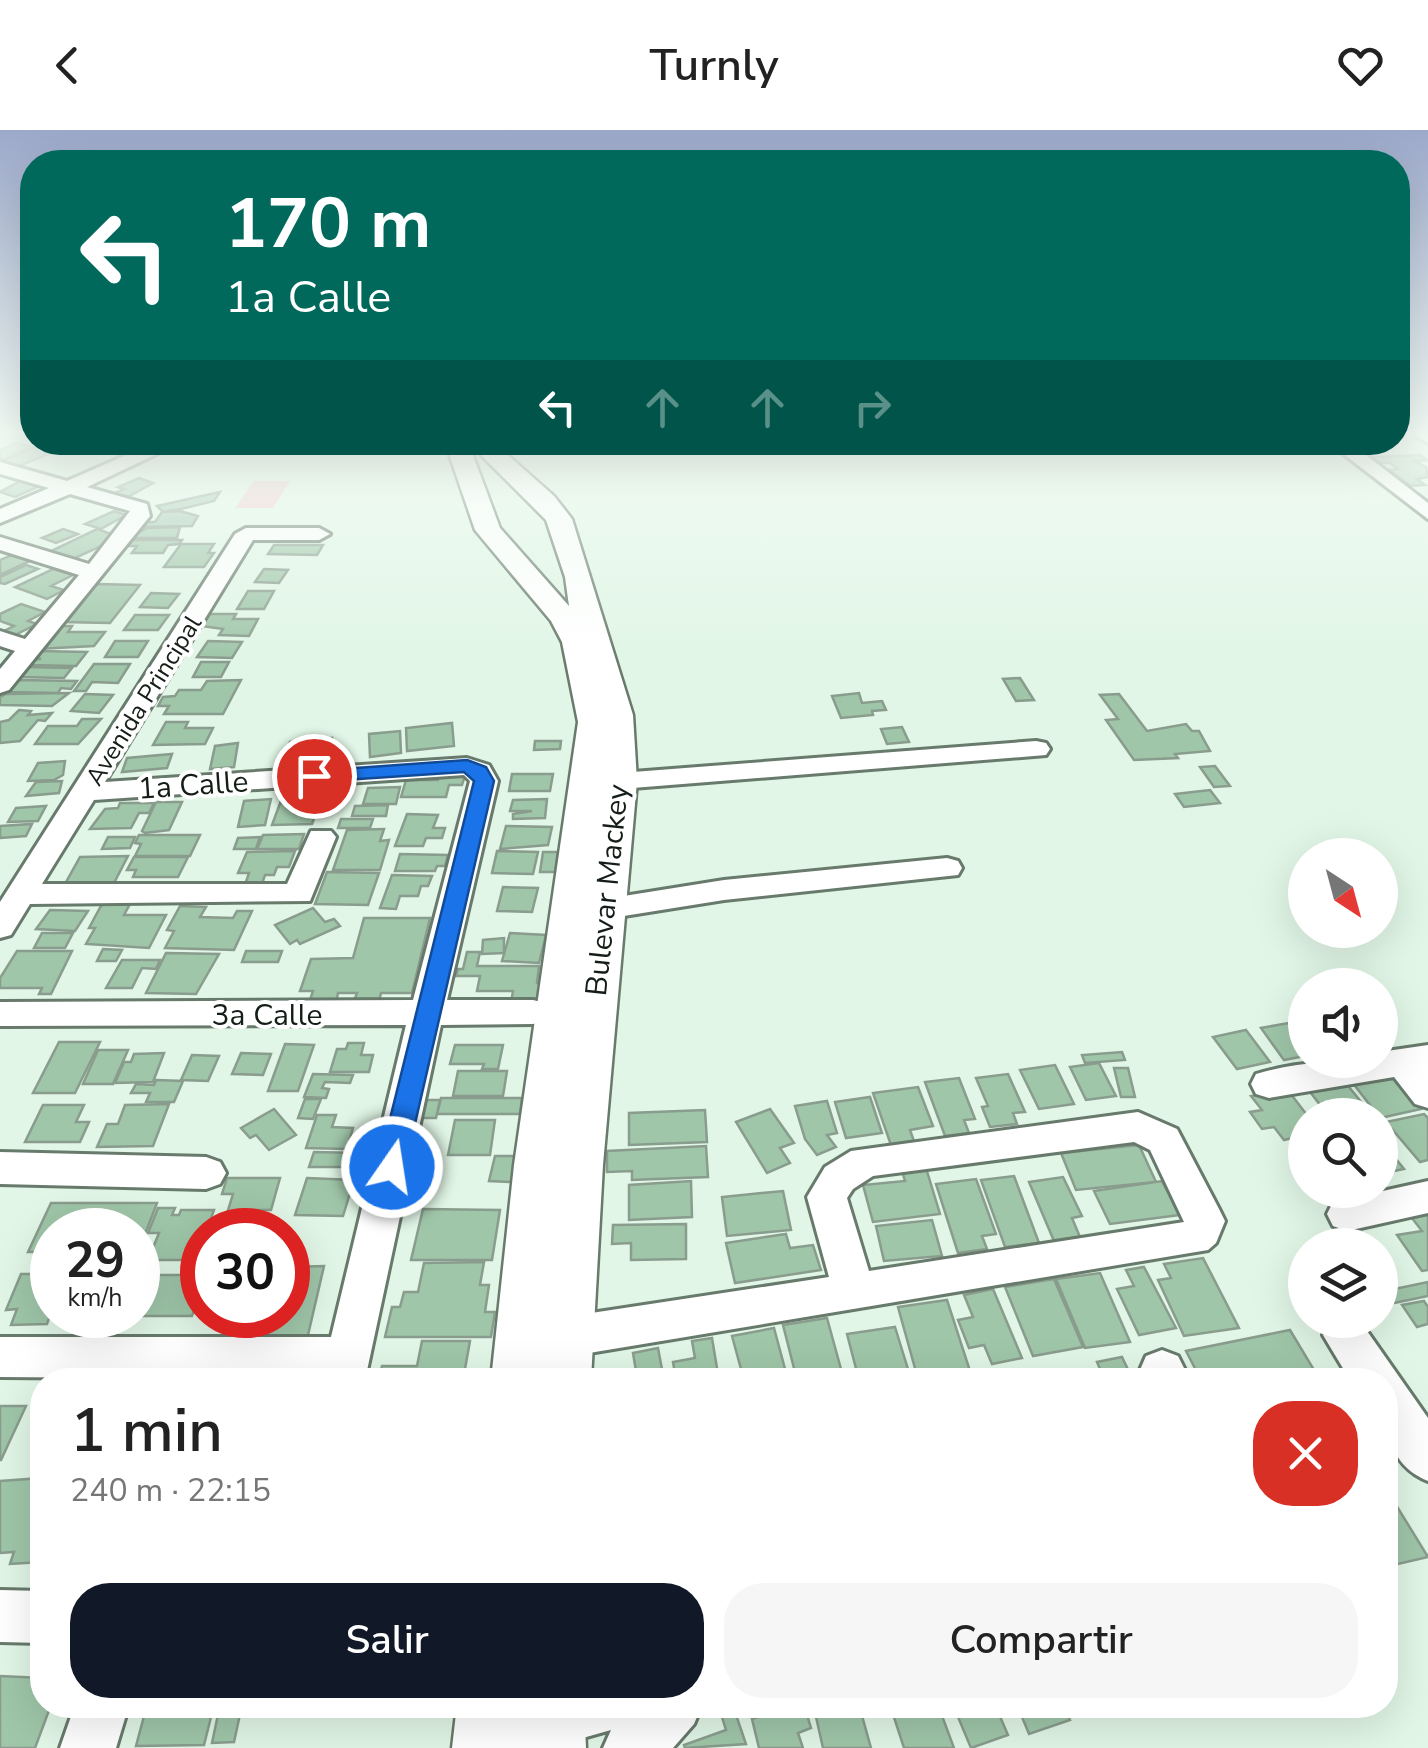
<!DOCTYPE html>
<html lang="es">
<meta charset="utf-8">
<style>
:root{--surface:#fff;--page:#f6f6f6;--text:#222;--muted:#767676;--accent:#111827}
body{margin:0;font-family:"Nunito Sans",sans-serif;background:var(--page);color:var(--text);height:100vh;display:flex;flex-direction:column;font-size:38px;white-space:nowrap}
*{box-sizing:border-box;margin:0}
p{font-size:32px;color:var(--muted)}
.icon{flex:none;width:55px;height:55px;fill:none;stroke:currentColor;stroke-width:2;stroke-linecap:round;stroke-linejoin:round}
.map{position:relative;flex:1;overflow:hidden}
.details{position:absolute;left:30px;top:1238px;width:1368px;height:350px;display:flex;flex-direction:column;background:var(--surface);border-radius:40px;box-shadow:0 10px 40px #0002}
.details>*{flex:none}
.guide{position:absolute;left:20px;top:20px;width:1390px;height:305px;border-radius:40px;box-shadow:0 10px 40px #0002;background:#00695c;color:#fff;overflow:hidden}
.needle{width:65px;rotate:144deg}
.tools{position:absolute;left:1288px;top:708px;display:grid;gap:20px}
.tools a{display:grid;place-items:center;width:110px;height:110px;border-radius:50%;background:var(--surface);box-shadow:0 10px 40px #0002;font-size:50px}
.speed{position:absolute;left:30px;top:1078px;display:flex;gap:20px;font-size:50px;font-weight:700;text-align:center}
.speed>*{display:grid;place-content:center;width:130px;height:130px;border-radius:50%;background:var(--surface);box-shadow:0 10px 40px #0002;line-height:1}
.speed small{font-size:25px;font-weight:400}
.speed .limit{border:15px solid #d22;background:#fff;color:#111}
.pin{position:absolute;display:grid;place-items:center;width:85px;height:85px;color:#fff;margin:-42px;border:5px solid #fff;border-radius:50%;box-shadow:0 2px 10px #0007}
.me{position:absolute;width:110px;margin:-55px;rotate:13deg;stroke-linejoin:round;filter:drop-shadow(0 0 8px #0008)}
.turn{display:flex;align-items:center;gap:35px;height:210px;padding:0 40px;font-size:45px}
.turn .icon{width:130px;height:130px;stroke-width:2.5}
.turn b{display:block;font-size:70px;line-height:85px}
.lanes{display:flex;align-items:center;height:95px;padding:0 40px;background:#0003;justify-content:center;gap:50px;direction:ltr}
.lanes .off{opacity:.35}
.round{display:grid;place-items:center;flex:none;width:105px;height:105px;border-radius:40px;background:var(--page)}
.headline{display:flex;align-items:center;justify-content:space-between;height:170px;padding:0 40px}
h1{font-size:60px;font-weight:600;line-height:75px}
.cta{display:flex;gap:20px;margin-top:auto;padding:20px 40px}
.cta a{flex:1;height:115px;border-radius:40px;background:var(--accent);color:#fff;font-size:40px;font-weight:600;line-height:115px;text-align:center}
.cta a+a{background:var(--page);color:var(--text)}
header{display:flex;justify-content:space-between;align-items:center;height:130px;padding:0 40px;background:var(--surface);font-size:45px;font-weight:600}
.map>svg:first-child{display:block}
.green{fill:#f2c6cb}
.building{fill:#9fc6a9;stroke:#899c8d;stroke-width:2.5}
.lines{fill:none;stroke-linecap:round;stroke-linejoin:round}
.minor-casing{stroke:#687a6c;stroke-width:6}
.major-casing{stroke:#687a6c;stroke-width:5}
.minor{fill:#fff;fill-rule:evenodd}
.major{fill:#fff;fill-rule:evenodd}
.route{fill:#1a73e8;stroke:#114b97;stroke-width:2.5}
.labels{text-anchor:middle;stroke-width:8;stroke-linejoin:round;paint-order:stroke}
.far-street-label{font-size:25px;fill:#151d17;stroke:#fff}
.street-label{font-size:30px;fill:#151d17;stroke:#fff}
</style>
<header><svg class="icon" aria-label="back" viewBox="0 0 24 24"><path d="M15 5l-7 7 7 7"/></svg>Turnly<svg class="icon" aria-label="heart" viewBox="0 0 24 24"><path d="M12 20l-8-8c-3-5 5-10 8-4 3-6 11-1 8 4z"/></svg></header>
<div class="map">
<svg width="1428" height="1618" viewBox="0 0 1428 1618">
<rect width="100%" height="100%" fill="#e1f6e6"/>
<!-- green -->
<path class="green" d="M 254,351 L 290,351 L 273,378 L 235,378 Z"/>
<!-- building -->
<g class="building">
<path d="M 16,313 L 33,317 L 0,331 L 0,320 Z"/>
<path d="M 40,315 L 58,320 L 17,337 L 0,332 Z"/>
<path d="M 1421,325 L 1427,330 L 1415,331 L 1426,337 L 1428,347 L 1417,349 L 1425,355 L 1411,356 L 1389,340 L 1398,339 L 1390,333 L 1380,333 L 1372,327 Z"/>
<path d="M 139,348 L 153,353 L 126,368 L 113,364 L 124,359 L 118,357 Z"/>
<path d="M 22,350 L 40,356 L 15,367 L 0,362 Z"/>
<path d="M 220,362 L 214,371 L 181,379 L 163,382 L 157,376 Z"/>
<path d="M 114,381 L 126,385 L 101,399 L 85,394 Z"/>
<path d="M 180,381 L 198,386 L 192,396 L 138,397 L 141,392 L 155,392 L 162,382 Z"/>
<path d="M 180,397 L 177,408 L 130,408 L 147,398 Z"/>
<path d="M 63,399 L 78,404 L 56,413 L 42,408 Z"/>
<path d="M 97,399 L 114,405 L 110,412 L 73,429 L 51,421 Z"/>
<path d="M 129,410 L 182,410 L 179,414 L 168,415 L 163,423 L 132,423 L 137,416 L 125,416 Z"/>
<path d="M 181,414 L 214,414 L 208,423 L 214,423 L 204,437 L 164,437 Z"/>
<path d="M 274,415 L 323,415 L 317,425 L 268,424 Z"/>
<path d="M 14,424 L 32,430 L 0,445 L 0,430 Z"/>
<path d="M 26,435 L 38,439 L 5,454 L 0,453 L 0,447 Z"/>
<path d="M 53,439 L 73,445 L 51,456 L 64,460 L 47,469 L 15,457 Z"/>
<path d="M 264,439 L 288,440 L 279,453 L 255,452 Z"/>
<path d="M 95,454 L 140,455 L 110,493 L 62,492 Z"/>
<path d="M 248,461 L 274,461 L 264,479 L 237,479 Z"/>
<path d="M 151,463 L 179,464 L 168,478 L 140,477 Z"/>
<path d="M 21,474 L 45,482 L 28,491 L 37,494 L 13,506 L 2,502 L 14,496 L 0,491 L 0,484 Z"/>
<path d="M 210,484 L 236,484 L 233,489 L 258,489 L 249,506 L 219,505 L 223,499 L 202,496 Z"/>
<path d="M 135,485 L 169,485 L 158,500 L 124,500 Z"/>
<path d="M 55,496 L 72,496 L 68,502 L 105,502 L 94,516 L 36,519 Z"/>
<path d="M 115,511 L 148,511 L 138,527 L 105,527 Z"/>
<path d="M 208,511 L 242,512 L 232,528 L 197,527 Z"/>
<path d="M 38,521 L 87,522 L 76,536 L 26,535 L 31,529 L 41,529 L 33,527 Z"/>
<path d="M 201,532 L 229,532 L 221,547 L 193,547 Z"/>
<path d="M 94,534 L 130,534 L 118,553 L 92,552 L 86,561 L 74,561 Z"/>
<path d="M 26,537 L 72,538 L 64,548 L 17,547 Z"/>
<path d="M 1020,548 L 1034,570 L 1016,571 L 1003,549 Z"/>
<path d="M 18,550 L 77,551 L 71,559 L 61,558 L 58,563 L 8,562 Z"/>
<path d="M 241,550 L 223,584 L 164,584 L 169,576 L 158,576 L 163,567 L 175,566 L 179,560 L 201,560 L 207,551 Z"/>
<path d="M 69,563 L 52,576 L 0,575 L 0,567 L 6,564 Z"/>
<path d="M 859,563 L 862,573 L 882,571 L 886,580 L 872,581 L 873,585 L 841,588 L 832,566 Z"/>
<path d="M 85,564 L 113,565 L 99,583 L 71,581 Z"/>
<path d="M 1119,564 L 1147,601 L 1186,594 L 1192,601 L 1199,601 L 1210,621 L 1175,624 L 1178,628 L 1134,630 L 1106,590 L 1118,589 L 1100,565 Z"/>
<path d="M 19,580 L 31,581 L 28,585 L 52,583 L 45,591 L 38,590 L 20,611 L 0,613 L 0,592 L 9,590 Z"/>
<path d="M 82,589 L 101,589 L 78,614 L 35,614 L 48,596 L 77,596 Z"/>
<path d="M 166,592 L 188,592 L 185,598 L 213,598 L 205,614 L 153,615 Z"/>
<path d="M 452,593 L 454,616 L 407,621 L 406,598 Z"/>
<path d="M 902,597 L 909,612 L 887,614 L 881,599 Z"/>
<path d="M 400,601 L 401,623 L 370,627 L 369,604 Z"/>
<path d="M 332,608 L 330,629 L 309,631 L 308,635 L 287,634 L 290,612 Z"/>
<path d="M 535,611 L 561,611 L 560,619 L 534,620 Z"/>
<path d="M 238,613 L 234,637 L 210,639 L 215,616 Z"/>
<path d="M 172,624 L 167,638 L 122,642 L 127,628 Z"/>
<path d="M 65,631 L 63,645 L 54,650 L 28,651 L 38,633 Z"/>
<path d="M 1215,636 L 1230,656 L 1214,657 L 1200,637 Z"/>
<path d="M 440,642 L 466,642 L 462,655 L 449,655 L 446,667 L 401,667 L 406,650 L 438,650 Z"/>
<path d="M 512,644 L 553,644 L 550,661 L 509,661 Z"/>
<path d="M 62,651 L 59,663 L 26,666 L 36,652 Z"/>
<path d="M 400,657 L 396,674 L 363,674 L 368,658 Z"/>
<path d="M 1210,660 L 1220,673 L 1184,677 L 1175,664 Z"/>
<path d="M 321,662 L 318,669 L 332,669 L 329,679 L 297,679 L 303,663 Z"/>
<path d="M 299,667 L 295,680 L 317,680 L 312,694 L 272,695 L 282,668 Z"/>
<path d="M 271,669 L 265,695 L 238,697 L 244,671 Z"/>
<path d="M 547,669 L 545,688 L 513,689 L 513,684 L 532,681 L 510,681 L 513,670 Z"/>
<path d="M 156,672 L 182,672 L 169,700 L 145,703 L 142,701 Z"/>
<path d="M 120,673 L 154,673 L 149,683 L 139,683 L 131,698 L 90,699 L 105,679 L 118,678 Z"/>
<path d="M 388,675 L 386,686 L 352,686 L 355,676 Z"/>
<path d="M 46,676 L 38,691 L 8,692 L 16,678 Z"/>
<path d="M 407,684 L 438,685 L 433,698 L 445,698 L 442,708 L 426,708 L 423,716 L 395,716 Z"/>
<path d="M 341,689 L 373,689 L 370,698 L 338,698 Z"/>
<path d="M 32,694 L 26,706 L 0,708 L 0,696 Z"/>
<path d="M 506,696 L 552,697 L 548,715 L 500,719 Z"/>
<path d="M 384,699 L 380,711 L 389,710 L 380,740 L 333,740 L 347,700 Z"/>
<path d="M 304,704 L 299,719 L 257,719 L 263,705 Z"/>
<path d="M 139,705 L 200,705 L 190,726 L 135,726 L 141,714 L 135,713 Z"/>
<path d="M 108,707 L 135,707 L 130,718 L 102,719 Z"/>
<path d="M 260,707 L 256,719 L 234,719 L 238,708 Z"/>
<path d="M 295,721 L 289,737 L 277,737 L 274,745 L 265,745 L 262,754 L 245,755 L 249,743 L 238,743 L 247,722 Z"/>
<path d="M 497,721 L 538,722 L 533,744 L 492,743 Z"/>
<path d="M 543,722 L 558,722 L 555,742 L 540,742 Z"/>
<path d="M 400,724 L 448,725 L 445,736 L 437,736 L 435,741 L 395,741 Z"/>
<path d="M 128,726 L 114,753 L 65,754 L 80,727 Z"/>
<path d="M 134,727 L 188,727 L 178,747 L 133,747 L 136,740 L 127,740 Z"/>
<path d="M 327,742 L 379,743 L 368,775 L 315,774 Z"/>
<path d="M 392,745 L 432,746 L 428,756 L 421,756 L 418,766 L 400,766 L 396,779 L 380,778 Z"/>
<path d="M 503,757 L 538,758 L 532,782 L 497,781 Z"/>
<path d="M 102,774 L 130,774 L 124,785 L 166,785 L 149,818 L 86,814 L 95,798 L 89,798 Z"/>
<path d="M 180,776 L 206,777 L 200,787 L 233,788 L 237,781 L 252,781 L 234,820 L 165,818 L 174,801 L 167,800 Z"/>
<path d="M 313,778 L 325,792 L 334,789 L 340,796 L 300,814 L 297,810 L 290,814 L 275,795 Z"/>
<path d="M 50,780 L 88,781 L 75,801 L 36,799 Z"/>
<path d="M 364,788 L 430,788 L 412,863 L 381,863 L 379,871 L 354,871 L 357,863 L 338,863 L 336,873 L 309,873 L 313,861 L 300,861 L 311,829 L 353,828 Z"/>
<path d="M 42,803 L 73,803 L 65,818 L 34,818 Z"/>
<path d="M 510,803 L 546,805 L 539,833 L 502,831 Z"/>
<path d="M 504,808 L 504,823 L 482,824 L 483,810 Z"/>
<path d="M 103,819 L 122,820 L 116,831 L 97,831 Z"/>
<path d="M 17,821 L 72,821 L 51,864 L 39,864 L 42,858 L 0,858 L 0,848 Z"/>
<path d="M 246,821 L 282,821 L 278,832 L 242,832 Z"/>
<path d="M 467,822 L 480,822 L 477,836 L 539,836 L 537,853 L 545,853 L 542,873 L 511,873 L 513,861 L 477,861 L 480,846 L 456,846 L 458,839 L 463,839 Z"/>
<path d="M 166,823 L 219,824 L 196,864 L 146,863 Z"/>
<path d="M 122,830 L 160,830 L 156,839 L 142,838 L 132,858 L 106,858 Z"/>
<path d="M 1294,892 L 1305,907 L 1305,926 L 1284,930 L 1261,898 Z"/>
<path d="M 1246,900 L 1270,932 L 1237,939 L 1213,907 Z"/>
<path d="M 59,912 L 100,912 L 75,963 L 33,963 Z"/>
<path d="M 348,913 L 364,913 L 361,925 L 373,925 L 369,942 L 330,942 L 337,919 L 346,919 Z"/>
<path d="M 285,914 L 314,915 L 298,961 L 268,961 Z"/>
<path d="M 455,915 L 503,915 L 498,939 L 482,939 L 484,934 L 450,934 Z"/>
<path d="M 98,920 L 128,920 L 113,954 L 83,954 Z"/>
<path d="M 1122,922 L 1125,930 L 1085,933 L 1082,925 Z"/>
<path d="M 164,923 L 153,952 L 115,953 L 124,932 L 131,932 L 134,924 Z"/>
<path d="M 241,923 L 271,924 L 263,945 L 232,944 Z"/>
<path d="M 192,925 L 219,926 L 208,951 L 181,950 Z"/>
<path d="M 1099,933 L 1116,966 L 1086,970 L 1070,937 Z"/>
<path d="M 1055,935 L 1074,974 L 1039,979 L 1020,940 Z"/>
<path d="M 1114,938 L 1128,938 L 1135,967 L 1121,967 Z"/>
<path d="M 458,941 L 507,941 L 503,966 L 453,966 Z"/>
<path d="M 313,944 L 353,945 L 350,953 L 325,952 L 322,958 L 329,959 L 326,968 L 304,967 Z"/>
<path d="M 1008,944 L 1025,982 L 1013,983 L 1017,994 L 990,997 L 982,977 L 988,976 L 976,948 Z"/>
<path d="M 1392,944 L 1421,979 L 1380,988 L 1352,952 Z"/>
<path d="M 959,948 L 975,989 L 964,990 L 969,1003 L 945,1006 L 925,952 Z"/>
<path d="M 156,950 L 183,951 L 174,972 L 146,972 L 150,963 L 131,963 L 136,954 L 154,955 Z"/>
<path d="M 1344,951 L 1372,985 L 1328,985 L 1307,958 Z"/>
<path d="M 918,957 L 933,996 L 910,1000 L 915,1014 L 892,1018 L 873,963 Z"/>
<path d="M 1287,959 L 1307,985 L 1305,1005 L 1284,1010 L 1274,997 L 1262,999 L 1250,982 L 1262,980 L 1251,966 Z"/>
<path d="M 870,967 L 882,1003 L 846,1008 L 835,972 Z"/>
<path d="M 441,968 L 522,968 L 520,984 L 437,984 Z"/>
<path d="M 305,969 L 321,969 L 313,989 L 298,988 Z"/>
<path d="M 423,970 L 440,970 L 436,988 L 419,988 Z"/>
<path d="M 827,971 L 837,1003 L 827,1005 L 836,1017 L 817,1025 L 805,1009 L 795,976 Z"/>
<path d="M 169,974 L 153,1016 L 97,1017 L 107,994 L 118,994 L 125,975 Z"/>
<path d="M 43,975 L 84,975 L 76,992 L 89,992 L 80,1012 L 25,1012 Z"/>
<path d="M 274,979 L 296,1005 L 269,1020 L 256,1005 L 250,1008 L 241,998 Z"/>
<path d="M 770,979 L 794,1013 L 780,1018 L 790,1033 L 767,1043 L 736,992 Z"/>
<path d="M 705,980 L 707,1012 L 629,1015 L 629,983 Z"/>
<path d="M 1424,984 L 1428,988 L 1428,1030 L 1420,1032 L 1386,992 Z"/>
<path d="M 317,985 L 336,985 L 332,997 L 353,998 L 347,1019 L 306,1018 Z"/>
<path d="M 455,990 L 495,990 L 490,1025 L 448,1025 Z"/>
<path d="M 1380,1009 L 1404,1039 L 1380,1044 Z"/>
<path d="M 1139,1015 L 1156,1052 L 1076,1060 L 1061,1023 Z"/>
<path d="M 706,1016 L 708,1047 L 632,1050 L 632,1041 L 607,1042 L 607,1021 Z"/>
<path d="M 314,1022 L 359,1023 L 355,1037 L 309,1037 Z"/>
<path d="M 495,1026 L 517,1026 L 512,1052 L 489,1051 Z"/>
<path d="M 926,1038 L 940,1084 L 873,1092 L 863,1055 L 905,1051 L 902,1041 Z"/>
<path d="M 1014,1046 L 1039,1113 L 1005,1117 L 981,1050 Z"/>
<path d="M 1063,1047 L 1082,1086 L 1072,1088 L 1080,1107 L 1054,1111 L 1029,1052 Z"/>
<path d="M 227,1048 L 280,1048 L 271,1080 L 244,1080 L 241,1090 L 225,1090 L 233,1064 L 222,1064 Z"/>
<path d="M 307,1048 L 354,1050 L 343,1086 L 295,1085 Z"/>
<path d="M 976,1049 L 996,1104 L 982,1106 L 987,1119 L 958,1123 L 936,1054 Z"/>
<path d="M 691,1051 L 692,1087 L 629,1090 L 629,1055 Z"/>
<path d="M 1162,1051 L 1180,1085 L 1110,1094 L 1094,1061 Z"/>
<path d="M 783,1061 L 791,1100 L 727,1106 L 722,1067 Z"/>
<path d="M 51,1073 L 157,1073 L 142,1112 L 138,1112 L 138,1100 L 52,1100 L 52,1122 L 28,1122 Z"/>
<path d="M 158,1078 L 175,1078 L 172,1085 L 179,1085 L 181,1080 L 214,1080 L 207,1100 L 200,1100 L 188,1130 L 148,1130 L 159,1103 L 148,1103 Z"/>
<path d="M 423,1079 L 500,1080 L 492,1130 L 411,1130 Z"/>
<path d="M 1428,1085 L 1428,1140 L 1422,1141 L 1397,1105 L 1422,1101 L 1412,1088 Z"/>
<path d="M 932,1090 L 942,1126 L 884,1131 L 876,1096 Z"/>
<path d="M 686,1094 L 686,1129 L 631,1130 L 631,1113 L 612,1114 L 613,1095 Z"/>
<path d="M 786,1104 L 790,1118 L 813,1115 L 821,1140 L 735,1153 L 726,1113 Z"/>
<path d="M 1203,1128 L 1239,1198 L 1184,1206 L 1158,1150 L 1171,1148 L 1164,1134 Z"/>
<path d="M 484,1132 L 480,1155 L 489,1155 L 485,1182 L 495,1182 L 491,1207 L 385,1207 L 392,1177 L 400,1177 L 404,1162 L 418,1162 L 424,1133 Z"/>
<path d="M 52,1133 L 52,1180 L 47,1194 L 11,1195 L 17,1179 L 6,1180 L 21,1144 L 37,1144 L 41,1134 Z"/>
<path d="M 324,1136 L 308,1205 L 244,1207 L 250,1185 L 288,1185 L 288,1137 Z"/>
<path d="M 1144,1137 L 1176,1198 L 1139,1205 L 1117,1159 L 1134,1156 L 1126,1140 Z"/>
<path d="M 1100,1143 L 1130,1212 L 1085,1218 L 1056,1149 Z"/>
<path d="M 153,1145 L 202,1145 L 202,1158 L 192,1186 L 137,1186 Z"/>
<path d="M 1054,1149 L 1083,1217 L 1033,1226 L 1005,1157 Z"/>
<path d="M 1428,1152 L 1428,1166 L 1380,1176 L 1380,1162 Z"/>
<path d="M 993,1159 L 1022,1228 L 992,1234 L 984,1215 L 969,1218 L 958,1190 L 973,1187 L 964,1165 Z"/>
<path d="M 947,1170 L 970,1241 L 918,1249 L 898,1177 Z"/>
<path d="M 1424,1171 L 1428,1177 L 1428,1194 L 1417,1197 L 1402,1175 Z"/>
<path d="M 827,1188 L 844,1250 L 797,1250 L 783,1195 Z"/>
<path d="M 895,1197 L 911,1249 L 859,1250 L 847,1204 Z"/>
<path d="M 774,1198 L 788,1250 L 744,1250 L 732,1206 Z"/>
<path d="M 1290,1200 L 1320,1250 L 1201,1250 L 1186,1221 Z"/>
<path d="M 712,1208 L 719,1250 L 676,1250 L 673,1232 L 695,1228 L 692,1211 Z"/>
<path d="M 422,1211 L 470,1211 L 463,1250 L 379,1250 L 382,1236 L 417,1236 Z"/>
<path d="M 658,1218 L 664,1250 L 618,1250 L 617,1244 L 636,1241 L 633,1223 Z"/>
<path d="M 1122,1227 L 1133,1250 L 1051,1250 L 1100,1239 L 1097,1232 Z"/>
<path d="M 0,1276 L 26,1276 L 1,1330 L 0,1330 Z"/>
<path d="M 42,1348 L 36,1367 L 42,1367 L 42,1432 L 10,1434 L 14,1422 L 0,1423 L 0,1351 Z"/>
<path d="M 1385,1357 L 1428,1427 L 1385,1437 Z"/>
<path d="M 0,1546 L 42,1548 L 42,1575 L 51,1575 L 35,1618 L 0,1618 Z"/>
<path d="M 147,1575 L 214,1575 L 204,1615 L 136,1616 Z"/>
<path d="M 220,1575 L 242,1575 L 234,1612 L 212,1613 Z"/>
<path d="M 768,1575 L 804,1575 L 811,1598 L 798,1603 L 803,1618 L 759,1618 L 752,1589 L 770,1583 Z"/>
<path d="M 828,1575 L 859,1575 L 871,1618 L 823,1618 L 814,1578 Z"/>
<path d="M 890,1575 L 938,1575 L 954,1618 L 904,1618 Z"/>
<path d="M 953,1575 L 995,1575 L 1008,1605 L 971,1618 Z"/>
<path d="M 1017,1575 L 1063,1575 L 1070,1590 L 1029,1604 Z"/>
<path d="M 734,1579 L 746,1614 L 685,1618 L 684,1615 L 726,1600 L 721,1584 Z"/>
</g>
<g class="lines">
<defs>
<g id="minor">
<path d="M 1414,304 L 1428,304 L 1428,313 Z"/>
<path d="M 156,312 L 182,312 L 87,357 L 147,374 L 150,386 L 9,560 L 0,563 L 0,539 L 15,521 L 0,516 L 0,501 L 25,509 L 79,445 L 0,420 L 0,407 L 89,434 L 130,381 L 70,364 L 0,393 L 0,379 L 49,358 L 0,344 L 0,332 L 67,351 Z"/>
<path d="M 1328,312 L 1349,312 L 1428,373 L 1428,389 Z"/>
<path d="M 246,398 L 319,398 L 330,404 L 319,410 L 253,410 L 105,652 L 467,628 L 489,635 L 498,651 L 447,870 L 533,870 L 545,873 L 550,882 L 545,891 L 533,894 L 441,895 L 365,1250 L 0,1247 L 0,1207 L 331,1207 L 406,895 L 0,896 L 0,872 L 413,870 L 470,651 L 464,645 L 94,670 L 42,754 L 287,754 L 311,701 L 331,701 L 336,707 L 310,771 L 30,774 L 11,805 L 0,808 L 0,772 L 235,404 Z"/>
<path d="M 1036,611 L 1046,613 L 1050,619 L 1046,625 L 620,659 L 606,651 L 620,643 Z"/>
<path d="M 947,728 L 958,731 L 962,738 L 958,745 L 724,770 L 605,789 L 594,786 L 589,779 L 594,772 L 605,769 L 724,750 Z"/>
<path d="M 1428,915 L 1428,978 L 1415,974 L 1394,947 L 1269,968 L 1256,964 L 1251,954 L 1256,944 C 1296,932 1338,930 1380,930 L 1380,922 Z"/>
<path d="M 1138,982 L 1177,999 L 1219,1079 L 1225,1091 L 1216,1113 L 1208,1120 L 565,1227 L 550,1221 L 543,1207 L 550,1193 L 565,1187 L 829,1147 L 807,1067 L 825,1037 L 851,1021 ZM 1134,1012 L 1150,1020 L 1184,1092 L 869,1141 L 847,1068 L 853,1059 L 873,1046 Z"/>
<path d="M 0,1022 L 206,1027 L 220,1032 L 226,1043 L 220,1054 L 206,1059 L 0,1054 Z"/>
<path d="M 1428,1051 L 1428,1083 L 1347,1101 L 1333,1096 L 1327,1084 L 1333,1072 Z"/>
<path d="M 1330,1191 L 1360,1191 L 1428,1288 L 1428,1351 C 1384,1333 1385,1291 1385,1250 L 1350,1250 L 1323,1205 Z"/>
<path d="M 1162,1220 L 1178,1226 L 1190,1250 L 1144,1250 L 1140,1240 L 1146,1226 Z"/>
<path d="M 0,1460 L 42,1461 L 42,1513 L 0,1512 Z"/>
<path d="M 75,1575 L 129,1575 L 116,1618 L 60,1618 Z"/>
<path d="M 530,1575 L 634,1575 L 630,1585 L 639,1575 L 702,1575 L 694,1594 L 673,1618 L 603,1618 L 611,1600 L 551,1617 L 532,1609 L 524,1590 Z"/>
</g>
<g id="major">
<path d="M 445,312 L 468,312 L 500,398 L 569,476 L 565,447 L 546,390 L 468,312 L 493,312 L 554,366 L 572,389 L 633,585 L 637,651 L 603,1035 L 591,1250 L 491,1250 L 514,1035 L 578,592 L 562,512 L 551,491 L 475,400 Z"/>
<path d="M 457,1575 L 584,1575 L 586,1618 L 452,1618 Z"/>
</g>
</defs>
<!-- minor casing -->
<use href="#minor" class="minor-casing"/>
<!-- major casing -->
<use href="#major" class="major-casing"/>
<!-- minor -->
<use href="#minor" class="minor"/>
<!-- major -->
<use href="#major" class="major"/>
</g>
<!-- sky -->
<linearGradient id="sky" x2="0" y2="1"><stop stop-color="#9ca9ca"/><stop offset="0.57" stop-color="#f2fbf4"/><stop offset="1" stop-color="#f2fbf4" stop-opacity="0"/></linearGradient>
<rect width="1428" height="531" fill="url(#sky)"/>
<!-- route -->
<path class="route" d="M 467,630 L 486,637 L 494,651 L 405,1037 L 401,1045 L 392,1048 L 382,1045 L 378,1037 L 474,651 L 464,642 L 314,652 L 305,646 L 314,641 Z"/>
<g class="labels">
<!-- far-street labels -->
<g class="far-street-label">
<text transform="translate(143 570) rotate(-58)" y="9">Avenida Principal</text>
</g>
<!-- street labels -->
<g class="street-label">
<text transform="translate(193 655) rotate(-4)" y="10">1a Calle</text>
<text transform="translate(607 760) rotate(-84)" y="10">Bulevar Mackey</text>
<text x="267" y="895">3a Calle</text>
</g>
</g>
</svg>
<div class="tools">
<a><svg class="needle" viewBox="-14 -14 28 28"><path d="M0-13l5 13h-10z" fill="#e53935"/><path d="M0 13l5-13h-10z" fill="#767676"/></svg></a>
<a><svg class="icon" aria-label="sound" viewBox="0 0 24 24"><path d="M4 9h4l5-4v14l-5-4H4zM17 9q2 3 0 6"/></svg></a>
<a><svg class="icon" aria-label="search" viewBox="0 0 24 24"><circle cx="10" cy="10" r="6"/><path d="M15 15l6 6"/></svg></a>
<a><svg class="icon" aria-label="layers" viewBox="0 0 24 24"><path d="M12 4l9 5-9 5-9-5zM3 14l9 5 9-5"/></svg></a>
</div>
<div class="speed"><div>29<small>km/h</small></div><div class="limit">30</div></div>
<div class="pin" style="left:314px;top:646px;background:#d93025"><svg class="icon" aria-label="arrive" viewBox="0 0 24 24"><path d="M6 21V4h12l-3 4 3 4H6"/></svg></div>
<svg class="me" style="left:392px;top:1037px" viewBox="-20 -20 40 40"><circle r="17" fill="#1a73e8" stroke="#fff" stroke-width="3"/><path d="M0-11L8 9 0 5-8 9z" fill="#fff"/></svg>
<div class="guide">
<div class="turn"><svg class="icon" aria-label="left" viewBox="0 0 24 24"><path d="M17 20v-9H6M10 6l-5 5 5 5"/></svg><div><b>170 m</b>1a Calle</div></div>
<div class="lanes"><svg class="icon" aria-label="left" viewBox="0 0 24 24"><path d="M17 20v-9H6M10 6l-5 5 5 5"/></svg><svg class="icon off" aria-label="ahead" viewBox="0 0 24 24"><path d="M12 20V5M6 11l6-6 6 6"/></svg><svg class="icon off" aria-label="ahead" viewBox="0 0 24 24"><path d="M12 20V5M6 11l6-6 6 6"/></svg><svg class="icon off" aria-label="right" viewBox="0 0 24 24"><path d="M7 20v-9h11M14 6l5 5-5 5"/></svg></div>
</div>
<section class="details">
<div class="headline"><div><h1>1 min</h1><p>240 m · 22:15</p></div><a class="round" style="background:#d93025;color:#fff"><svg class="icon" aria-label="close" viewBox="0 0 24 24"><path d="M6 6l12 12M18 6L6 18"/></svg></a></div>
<div class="cta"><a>Salir</a><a>Compartir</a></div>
</section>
</div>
